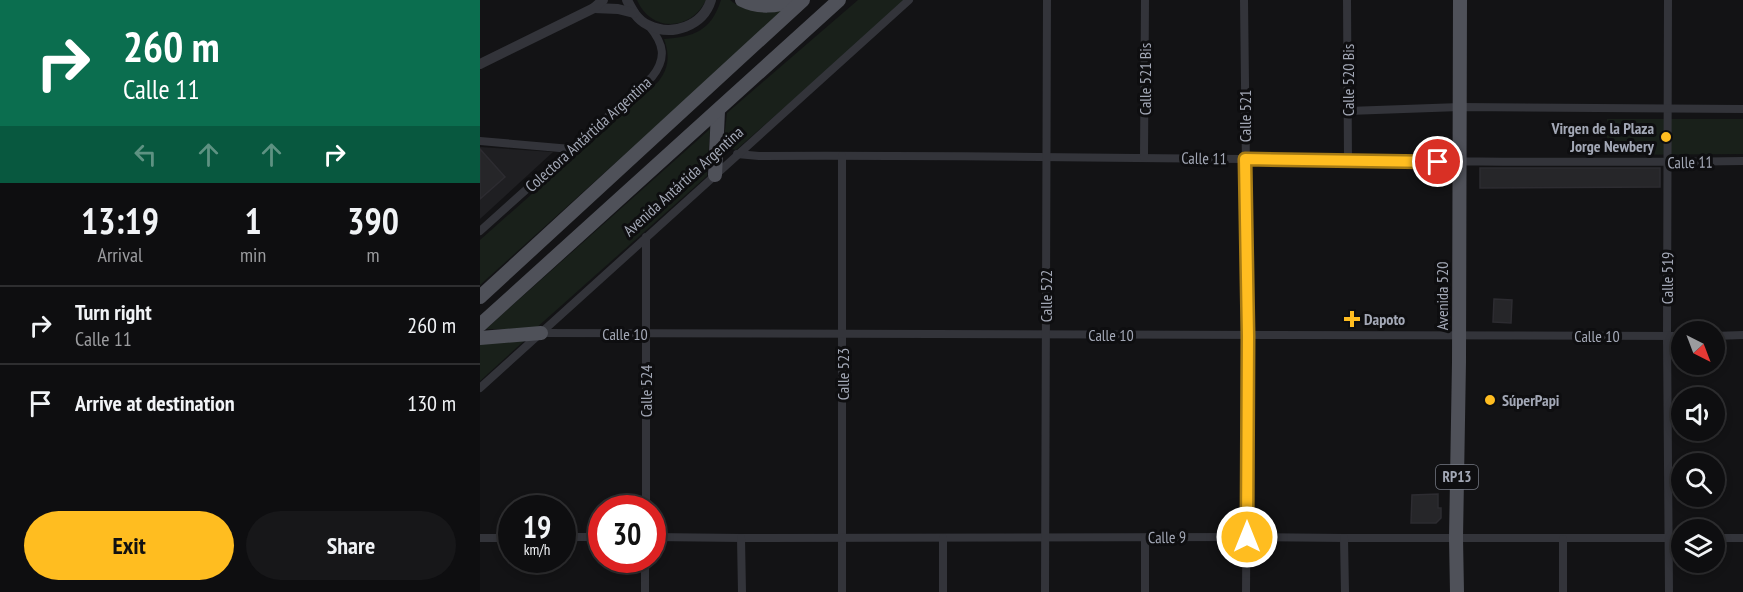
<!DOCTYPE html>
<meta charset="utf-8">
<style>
:root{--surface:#0e0e10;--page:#171719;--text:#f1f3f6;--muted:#9b9c9f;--line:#2e2e30;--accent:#ffbd20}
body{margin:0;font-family:"PT Sans Narrow",sans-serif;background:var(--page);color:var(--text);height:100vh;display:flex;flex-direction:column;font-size:22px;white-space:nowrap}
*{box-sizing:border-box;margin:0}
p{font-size:20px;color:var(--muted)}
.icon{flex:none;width:33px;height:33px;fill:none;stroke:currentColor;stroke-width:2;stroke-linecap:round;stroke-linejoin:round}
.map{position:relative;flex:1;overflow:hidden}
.panel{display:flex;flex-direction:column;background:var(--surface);width:480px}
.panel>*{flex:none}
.hud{background:#0b6e4f;color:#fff;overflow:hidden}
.needle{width:39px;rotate:138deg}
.controls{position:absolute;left:1191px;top:321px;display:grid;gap:12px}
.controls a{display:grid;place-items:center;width:54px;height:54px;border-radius:50%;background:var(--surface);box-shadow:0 3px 9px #0003,0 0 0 2px var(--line);font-size:30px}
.speed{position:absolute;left:18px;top:495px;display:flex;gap:12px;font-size:30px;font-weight:700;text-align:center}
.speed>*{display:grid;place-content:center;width:78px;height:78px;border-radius:50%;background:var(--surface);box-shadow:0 3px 9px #0003,0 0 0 2px var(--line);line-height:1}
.speed small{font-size:15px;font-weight:400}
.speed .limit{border:9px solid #d22;background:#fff;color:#111}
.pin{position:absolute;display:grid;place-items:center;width:51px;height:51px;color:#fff;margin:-26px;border:3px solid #fff;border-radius:50%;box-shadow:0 2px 6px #0007}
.me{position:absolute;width:66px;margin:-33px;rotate:0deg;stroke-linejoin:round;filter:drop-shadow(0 0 4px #0008)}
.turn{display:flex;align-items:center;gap:21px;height:126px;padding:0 24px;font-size:27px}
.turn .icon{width:78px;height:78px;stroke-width:2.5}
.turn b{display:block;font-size:42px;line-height:51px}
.lanes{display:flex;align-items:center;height:57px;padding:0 24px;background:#0003;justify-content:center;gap:30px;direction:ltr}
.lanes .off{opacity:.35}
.eta{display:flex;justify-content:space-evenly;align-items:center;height:102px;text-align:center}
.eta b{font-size:36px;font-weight:700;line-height:42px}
.action{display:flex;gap:12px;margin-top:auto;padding:12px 24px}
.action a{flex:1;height:69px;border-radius:36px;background:var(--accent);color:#111;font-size:24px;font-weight:700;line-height:69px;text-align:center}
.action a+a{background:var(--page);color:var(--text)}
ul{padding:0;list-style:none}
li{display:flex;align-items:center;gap:18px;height:78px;padding:0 24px;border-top:2px solid var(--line)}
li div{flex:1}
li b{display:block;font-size:22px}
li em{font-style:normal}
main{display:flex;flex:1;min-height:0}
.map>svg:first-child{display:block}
.built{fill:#1f1f22}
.green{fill:#19201a}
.building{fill:#262629;stroke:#2d2c31;stroke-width:1.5}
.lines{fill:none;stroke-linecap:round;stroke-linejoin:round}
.minor{stroke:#33343a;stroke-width:8}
.tertiary{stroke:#33343a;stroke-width:10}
.primary{stroke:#4f5159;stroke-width:14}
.route-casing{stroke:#a67b15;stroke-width:15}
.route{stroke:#ffbd20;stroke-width:10}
.poi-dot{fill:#ffbd20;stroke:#0e0e10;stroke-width:2}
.labels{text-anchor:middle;stroke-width:6;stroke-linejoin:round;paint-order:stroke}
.shield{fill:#0e0e10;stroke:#767a84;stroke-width:1.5}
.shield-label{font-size:15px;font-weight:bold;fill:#a3a8b6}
.street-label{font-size:16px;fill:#a3a8b6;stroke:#0e0e10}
.poi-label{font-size:16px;font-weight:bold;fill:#a3a8b6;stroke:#0e0e10;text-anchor:start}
</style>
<main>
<section class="panel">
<div class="hud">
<div class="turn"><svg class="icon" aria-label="right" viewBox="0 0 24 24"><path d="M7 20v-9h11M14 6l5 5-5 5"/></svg><div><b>260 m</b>Calle 11</div></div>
<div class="lanes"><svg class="icon off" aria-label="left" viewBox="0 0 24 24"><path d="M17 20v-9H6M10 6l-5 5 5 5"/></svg><svg class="icon off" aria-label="ahead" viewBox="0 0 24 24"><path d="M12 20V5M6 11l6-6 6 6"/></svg><svg class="icon off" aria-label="ahead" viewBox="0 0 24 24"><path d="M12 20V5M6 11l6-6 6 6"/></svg><svg class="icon" aria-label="right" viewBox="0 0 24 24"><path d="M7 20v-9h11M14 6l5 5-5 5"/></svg></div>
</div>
<div class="eta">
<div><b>13:19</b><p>Arrival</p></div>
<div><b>1</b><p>min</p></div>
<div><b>390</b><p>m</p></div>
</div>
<ul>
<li><svg class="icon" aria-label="right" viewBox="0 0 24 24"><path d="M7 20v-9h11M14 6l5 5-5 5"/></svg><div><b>Turn right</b><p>Calle 11</p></div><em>260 m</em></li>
<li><svg class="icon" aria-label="arrive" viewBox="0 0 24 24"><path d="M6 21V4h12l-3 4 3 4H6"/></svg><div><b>Arrive at destination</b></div><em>130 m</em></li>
</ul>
<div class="action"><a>Exit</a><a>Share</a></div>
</section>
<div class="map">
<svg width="1263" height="592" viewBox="0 0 1263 592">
<rect width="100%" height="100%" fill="#131315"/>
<!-- built -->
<path class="built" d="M 0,147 L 73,152 L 0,219 Z"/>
<!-- green -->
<g class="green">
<path d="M 157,0 L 226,0 C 211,31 171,33 157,0 Z"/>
<path d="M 241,0 L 250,0 C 268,15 287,11 308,7 L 0,285 L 0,240 L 178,82 C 189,68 190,56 184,39 C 214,37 231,31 241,0 Z"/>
<path d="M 378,0 L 427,0 L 256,150 L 243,147 L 247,113 Z"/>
<path d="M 1127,119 L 1263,119 L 1263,154 L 1127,155 Z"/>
<path d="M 230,129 L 227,176 L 55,329 L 6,329 Z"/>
<path d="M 44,341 L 0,381 L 0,343 Z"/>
</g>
<!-- building -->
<g class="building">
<path d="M 0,149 L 25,177 L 0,199 Z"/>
<path d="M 1000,168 L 1180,168 L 1180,187 L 1000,188 Z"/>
<path d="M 1014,299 L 1032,300 L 1031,323 L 1013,322 Z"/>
<path d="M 958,494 L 958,508 L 961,508 L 961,518 L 956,523 L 931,523 L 932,495 Z"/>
</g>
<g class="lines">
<!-- minor -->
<g class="minor">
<path d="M 764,0 L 768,336 L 766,592"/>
<path d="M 867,0 L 868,160"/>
<path d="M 1188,0 L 1187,336 L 1189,592"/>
<path d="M 868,111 L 980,107 L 1263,109"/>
<path d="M 0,141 L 91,149"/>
<path d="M 257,154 L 279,156 C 607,154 935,165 1263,161"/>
<path d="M 362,156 L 362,592"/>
<path d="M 664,157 L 665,0"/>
<path d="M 0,231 L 172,77 C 187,58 184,44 169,26"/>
<path d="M 61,333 L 1202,336"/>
<path d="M 1234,336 L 1263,335"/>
<path d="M 0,388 L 429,0"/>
<path d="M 166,508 L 166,237"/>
<path d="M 82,537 L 122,537"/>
<path d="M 172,537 L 261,538 L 767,537 L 864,538 L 1202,538"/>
<path d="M 0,538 L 32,538"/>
<path d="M 261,538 L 262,592"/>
<path d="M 665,538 L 665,592"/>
<path d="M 864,538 L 865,592"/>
<path d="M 1234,538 L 1263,538"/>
<path d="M 1083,539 L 1083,592"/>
<path d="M 165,592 L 165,560"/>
<path d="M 463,592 L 463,538"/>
<path d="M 565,592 L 567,0"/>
</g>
<!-- tertiary -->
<g class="tertiary">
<path d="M 147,0 C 152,10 157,20 168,25 C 192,37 223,26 231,0"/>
<path d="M 114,8 L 138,9 L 154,13"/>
<path d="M 0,64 L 114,8 L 123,0"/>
</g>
<!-- primary -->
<g class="primary">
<path d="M 262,0 C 278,8 297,7 313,0"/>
<path d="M 235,175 L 238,111"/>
<path d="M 0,297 L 323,0"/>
<path d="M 0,325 L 359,0"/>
<path d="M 0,338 L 61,333"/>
<path d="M 977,592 L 976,538 L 979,362 L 980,0"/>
</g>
</g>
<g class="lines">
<defs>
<path id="route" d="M 767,537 L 768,336 L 765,159 L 958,162"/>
</defs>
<!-- route casing -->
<use href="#route" class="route-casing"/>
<!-- route -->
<use href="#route" class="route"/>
</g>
<!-- markers -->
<g class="poi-dot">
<circle cx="1186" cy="137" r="6"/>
<path d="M869 310h6v6h6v6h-6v6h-6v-6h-6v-6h6z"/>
<circle cx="1010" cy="400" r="6"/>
</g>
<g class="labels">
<!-- shield labels -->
<rect class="shield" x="956" y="465" width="42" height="24" rx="4.5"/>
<g class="shield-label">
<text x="977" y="482">RP13</text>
</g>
<!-- street labels -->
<g class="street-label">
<text transform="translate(665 79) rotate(-90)" y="6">Calle 521 Bis</text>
<text transform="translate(868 80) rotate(-90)" y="6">Calle 520 Bis</text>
<text transform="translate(765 116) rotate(-90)" y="6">Calle 521</text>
<text transform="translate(108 134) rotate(-42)" y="6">Colectora Antártida Argentina</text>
<text transform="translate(724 158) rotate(1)" y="6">Calle 11</text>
<text transform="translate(1210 162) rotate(-1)" y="6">Calle 11</text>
<text transform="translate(203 181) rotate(-42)" y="6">Avenida Antártida Argentina</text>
<text transform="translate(1187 278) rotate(-90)" y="6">Calle 519</text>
<text transform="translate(566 296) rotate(-90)" y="6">Calle 522</text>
<text transform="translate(962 296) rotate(-90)" y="6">Avenida 520</text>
<text x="145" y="340">Calle 10</text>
<text x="631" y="341">Calle 10</text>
<text x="1117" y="342">Calle 10</text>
<text transform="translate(363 374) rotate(-90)" y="6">Calle 523</text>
<text transform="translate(166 391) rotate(-90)" y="6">Calle 524</text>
<text transform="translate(687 537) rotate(-1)" y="6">Calle 9</text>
</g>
<!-- poi labels -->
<g class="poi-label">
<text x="1174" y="134" text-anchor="end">Virgen de la Plaza<tspan x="1174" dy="18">Jorge Newbery</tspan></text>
<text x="884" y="325">Dapoto</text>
<text x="1022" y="406">SúperPapi</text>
</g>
</g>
</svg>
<div class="controls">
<a><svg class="needle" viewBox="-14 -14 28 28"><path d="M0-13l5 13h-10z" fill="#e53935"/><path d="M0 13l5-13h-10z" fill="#9b9c9f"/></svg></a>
<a><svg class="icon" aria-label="sound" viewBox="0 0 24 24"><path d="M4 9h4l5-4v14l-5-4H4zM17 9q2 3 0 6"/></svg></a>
<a><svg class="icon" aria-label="search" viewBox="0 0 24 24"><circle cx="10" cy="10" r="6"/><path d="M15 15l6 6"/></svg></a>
<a><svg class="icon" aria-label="layers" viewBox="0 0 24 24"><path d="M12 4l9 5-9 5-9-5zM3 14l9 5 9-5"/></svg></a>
</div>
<div class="speed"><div>19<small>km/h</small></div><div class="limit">30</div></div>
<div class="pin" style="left:958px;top:162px;background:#d93025"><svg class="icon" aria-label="arrive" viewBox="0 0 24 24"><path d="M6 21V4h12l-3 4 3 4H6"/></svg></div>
<svg class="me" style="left:767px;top:537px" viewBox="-20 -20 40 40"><circle r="17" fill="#ffbd20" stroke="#fff" stroke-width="3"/><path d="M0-11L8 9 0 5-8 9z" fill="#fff"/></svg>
</div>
</main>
